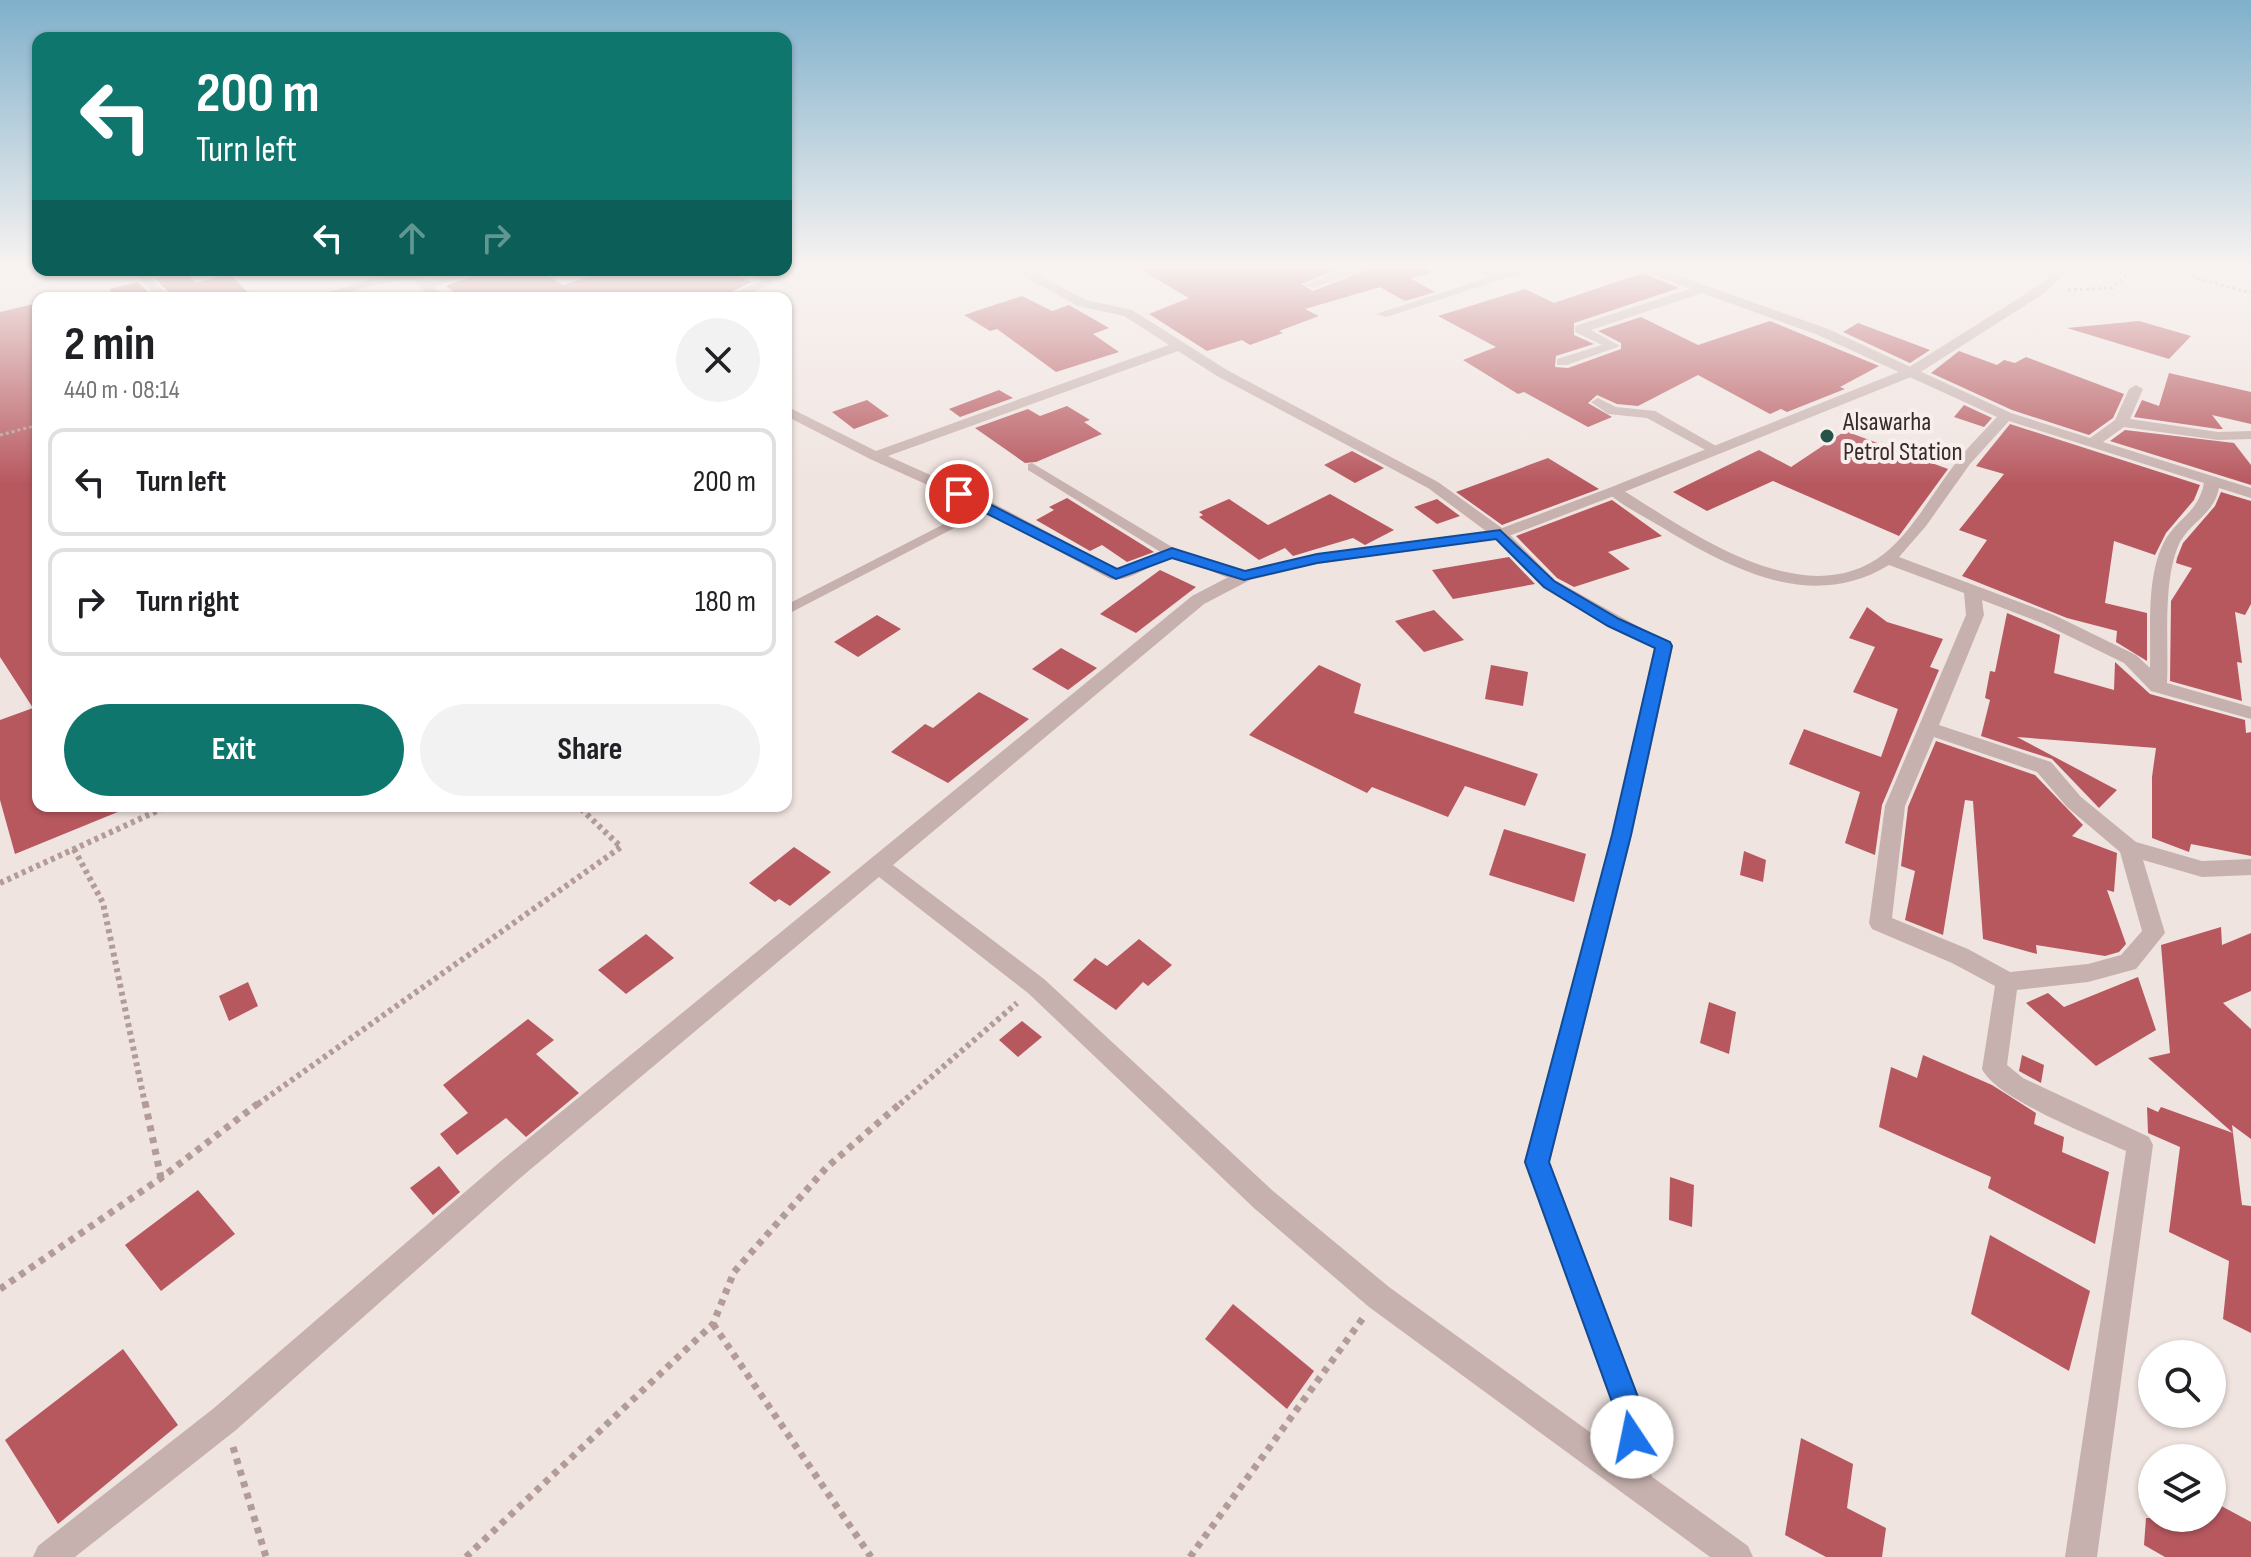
<!DOCTYPE html>
<meta charset="utf-8">
<style>
:root{--surface:#fff;--page:#f2f2f2;--text:#202124;--muted:#757577;--line:#e0e0e0;--accent:#0f766e}
body{margin:0;font-family:"Sofia Sans Condensed",sans-serif;background:var(--page);color:var(--text);height:100vh;display:flex;flex-direction:column;font-size:30px;white-space:nowrap}
*{box-sizing:border-box;margin:0}
p{font-size:26px;color:var(--muted)}
.icon{flex:none;width:44px;height:44px;fill:none;stroke:currentColor;stroke-width:2;stroke-linecap:round;stroke-linejoin:round}
.map{position:relative;flex:1;overflow:hidden}
.sheet{position:absolute;left:32px;top:292px;width:760px;height:520px;display:flex;flex-direction:column;background:var(--surface);border-radius:16px;box-shadow:0 2px 6px #0004}
.sheet>*{flex:none}
.banner{position:absolute;left:32px;top:32px;width:760px;height:244px;border-radius:16px;box-shadow:0 2px 6px #0004;background:#0f766e;color:#fff;overflow:hidden}
.fabs{position:absolute;left:2138px;top:1340px;display:grid;gap:16px}
.fabs a{display:grid;place-items:center;width:88px;height:88px;border-radius:50%;background:var(--surface);box-shadow:0 2px 6px #0004;font-size:40px}
.pin{position:absolute;display:grid;place-items:center;width:68px;height:68px;color:#fff;margin:-34px;border:4px solid #fff;border-radius:50%;box-shadow:0 2px 8px #0007}
.me{position:absolute;width:88px;margin:-44px;rotate:349deg;stroke-linejoin:round;filter:drop-shadow(0 0 6px #0008)}
.turn{display:flex;align-items:center;gap:28px;height:168px;padding:0 32px;font-size:36px}
.turn .icon{width:104px;height:104px;stroke-width:2.5}
.turn b{display:block;font-size:56px;line-height:68px}
.lanes{display:flex;align-items:center;height:76px;padding:0 32px;background:#0003;justify-content:center;gap:40px;direction:ltr}
.lanes .off{opacity:.35}
.round{display:grid;place-items:center;flex:none;width:84px;height:84px;border-radius:42px;background:var(--page)}
.overview{display:flex;align-items:center;justify-content:space-between;height:136px;padding:0 32px}
h1{font-size:48px;font-weight:700;line-height:60px}
.cta{display:flex;gap:16px;margin-top:auto;padding:16px 32px}
.cta a{flex:1;height:92px;border-radius:48px;background:var(--accent);color:#fff;font-size:32px;font-weight:700;line-height:92px;text-align:center}
.cta a+a{background:var(--page);color:var(--text)}
ul{padding:0;list-style:none}
li{display:flex;align-items:center;gap:24px;height:108px;margin:0 16px 12px;padding:0 16px;border:4px solid var(--line);border-radius:16px}
li div{flex:1}
li b{display:block;font-size:30px}
li em{font-style:normal}
.map>svg:first-child{display:block}
.building{fill:#b7585f}
.lines{fill:none;stroke-linecap:round;stroke-linejoin:round}
.path-far2{stroke:#b39b98;stroke-width:3;stroke-dasharray:3 3;stroke-linecap:butt}
.path-far1{stroke:#b39b98;stroke-width:6;stroke-dasharray:4 4;stroke-linecap:butt}
.path{stroke:#b39b98;stroke-width:7;stroke-dasharray:6 6;stroke-linecap:butt}
.service{fill:#c7b1ae;fill-rule:evenodd}
.minor{fill:#c7b1ae;fill-rule:evenodd}
.tertiary{fill:#c7b1ae;fill-rule:evenodd}
.route{fill:#1a73e8;stroke:#114b97;stroke-width:2}
.poi-dot{fill:#265348;stroke:#f8efec;stroke-width:3}
.labels{text-anchor:middle;stroke-width:8;stroke-linejoin:round;paint-order:stroke}
.far-poi-label{font-size:26px;fill:#372b2b;stroke:#f8efec;text-anchor:start}
</style>
<div class="map">
<svg width="2251" height="1557" viewBox="0 0 2251 1557">
<rect width="100%" height="100%" fill="#f0e4e0"/>
<!-- building -->
<g class="building">
<path d="M 1134,266 L 1346,266 L 1301,284 L 1313,291 L 1377,266 L 1429,266 L 1430,273 L 1410,278 L 1435,292 L 1405,301 L 1380,287 L 1305,309 L 1319,316 L 1279,331 L 1283,333 L 1250,345 L 1242,340 L 1207,351 L 1149,314 L 1189,298 Z"/>
<path d="M 488,270 L 538,270 L 563,285 L 610,270 L 728,270 L 751,282 L 719,298 L 462,298 L 446,286 Z"/>
<path d="M 186,271 L 195,283 L 230,274 L 253,298 L 174,298 L 155,278 Z"/>
<path d="M 1643,273 L 1679,288 L 1574,323 L 1574,335 L 1594,344 L 1556,356 L 1555,367 L 1568,368 L 1621,349 L 1621,343 L 1598,331 L 1641,317 L 1698,345 L 1770,321 L 1879,366 L 1840,387 L 1845,389 L 1787,412 L 1781,409 L 1770,414 L 1698,375 L 1638,406 L 1617,404 L 1597,395 L 1588,403 L 1612,417 L 1588,427 L 1524,392 L 1518,394 L 1463,360 L 1496,347 L 1438,316 L 1525,289 L 1554,303 Z"/>
<path d="M 138,282 L 154,298 L 112,298 L 110,289 Z"/>
<path d="M 1022,296 L 1052,311 L 1069,305 L 1109,328 L 1093,334 L 1119,352 L 1056,372 L 997,329 L 990,331 L 964,315 Z"/>
<path d="M 38,303 L 38,806 L 130,807 L 15,854 L 0,800 L 0,720 L 33,708 L 0,657 L 0,312 Z"/>
<path d="M 2139,321 L 2191,336 L 2169,359 L 2067,328 Z"/>
<path d="M 1858,323 L 1930,350 L 1910,363 L 1843,332 Z"/>
<path d="M 1959,351 L 1997,365 L 2004,360 L 2015,363 L 2026,357 L 2124,394 L 2113,418 L 2089,435 L 2012,410 L 1931,373 Z"/>
<path d="M 2169,373 L 2251,392 L 2251,424 L 2212,415 L 2223,429 L 2218,429 L 2134,417 L 2142,400 L 2159,406 Z"/>
<path d="M 999,390 L 1013,398 L 960,417 L 949,409 Z"/>
<path d="M 867,400 L 889,416 L 854,429 L 832,412 Z"/>
<path d="M 1964,405 L 1992,418 L 1984,427 L 1954,417 Z"/>
<path d="M 1067,406 L 1090,420 L 1084,422 L 1102,434 L 1036,462 L 1025,463 L 975,428 L 1028,409 L 1040,416 Z"/>
<path d="M 2010,424 L 2200,485 L 2194,500 L 2166,533 L 2155,555 L 2114,541 L 2105,603 L 2147,613 L 2147,661 L 2116,642 L 2117,631 L 2067,618 L 1962,576 L 1987,540 L 1959,530 L 2004,474 L 1976,466 Z"/>
<path d="M 2125,430 L 2234,443 L 2251,465 L 2251,485 L 2110,441 Z"/>
<path d="M 1845,431 L 1948,469 L 1899,536 L 1773,481 L 1707,511 L 1673,492 L 1759,450 L 1791,467 Z"/>
<path d="M 1352,451 L 1384,468 L 1355,483 L 1324,465 Z"/>
<path d="M 1548,458 L 1599,489 L 1502,525 L 1456,492 Z"/>
<path d="M 2221,492 L 2251,501 L 2251,604 L 2245,615 L 2235,612 L 2242,663 L 2237,662 L 2242,701 L 2170,681 L 2171,601 L 2192,568 L 2176,563 L 2177,558 L 2183,543 L 2215,506 Z"/>
<path d="M 1330,494 L 1394,530 L 1365,545 L 1353,538 L 1293,556 L 1285,548 L 1259,560 L 1199,517 L 1203,515 L 1199,512 L 1229,499 L 1268,525 Z"/>
<path d="M 1067,498 L 1154,552 L 1127,562 L 1102,545 L 1090,551 L 1036,520 L 1054,510 L 1049,507 Z"/>
<path d="M 1437,499 L 1460,516 L 1437,524 L 1414,507 Z"/>
<path d="M 1612,500 L 1662,536 L 1608,552 L 1630,569 L 1574,587 L 1557,578 L 1516,536 Z"/>
<path d="M 1509,557 L 1535,584 L 1453,599 L 1432,570 Z"/>
<path d="M 1160,570 L 1196,587 L 1136,633 L 1100,614 Z"/>
<path d="M 1867,607 L 1887,622 L 1943,639 L 1930,667 L 1939,670 L 1882,805 L 1875,855 L 1845,843 L 1860,792 L 1789,764 L 1804,729 L 1881,757 L 1898,709 L 1853,692 L 1875,647 L 1849,638 Z"/>
<path d="M 1434,610 L 1464,640 L 1424,652 L 1395,621 Z"/>
<path d="M 2007,613 L 2060,635 L 2054,673 L 2114,690 L 2115,662 L 2150,694 L 2245,720 L 2246,733 L 2251,732 L 2251,856 L 2191,844 L 2189,852 L 2152,838 L 2152,777 L 2156,748 L 2017,737 L 2117,790 L 2099,808 L 2052,759 L 1981,736 L 1990,700 L 1985,698 L 1990,671 L 1995,672 Z"/>
<path d="M 877,615 L 901,629 L 858,657 L 834,642 Z"/>
<path d="M 1061,648 L 1097,668 L 1068,690 L 1032,669 Z"/>
<path d="M 1319,665 L 1361,684 L 1354,713 L 1538,774 L 1525,806 L 1465,786 L 1448,817 L 1372,787 L 1367,793 L 1249,735 Z"/>
<path d="M 1491,665 L 1528,672 L 1523,706 L 1485,699 Z"/>
<path d="M 979,692 L 1029,719 L 948,783 L 891,752 L 925,724 L 933,728 Z"/>
<path d="M 1936,741 L 2035,775 L 2083,825 L 2072,836 L 2117,853 L 2114,892 L 2107,890 L 2126,944 L 2119,952 L 2105,956 L 2036,945 L 2037,954 L 1983,939 L 1973,801 L 1965,800 L 1943,935 L 1905,920 L 1915,871 L 1901,866 L 1908,807 Z"/>
<path d="M 1504,829 L 1586,854 L 1574,902 L 1489,875 Z"/>
<path d="M 794,847 L 831,872 L 790,906 L 779,899 L 775,902 L 749,883 Z"/>
<path d="M 1744,851 L 1766,860 L 1763,882 L 1740,875 Z"/>
<path d="M 2221,927 L 2222,945 L 2251,933 L 2251,991 L 2223,1003 L 2251,1029 L 2251,1139 L 2232,1125 L 2242,1205 L 2251,1206 L 2251,1333 L 2223,1319 L 2229,1261 L 2169,1232 L 2180,1147 L 2148,1133 L 2147,1107 L 2158,1112 L 2161,1107 L 2233,1133 L 2148,1058 L 2170,1053 L 2161,945 Z"/>
<path d="M 646,934 L 674,958 L 626,994 L 598,970 Z"/>
<path d="M 1139,939 L 1172,965 L 1148,986 L 1143,982 L 1116,1010 L 1073,980 L 1095,958 L 1107,966 Z"/>
<path d="M 2138,977 L 2156,1030 L 2096,1066 L 2026,1003 L 2048,993 L 2064,1007 Z"/>
<path d="M 248,982 L 258,1006 L 229,1021 L 219,996 Z"/>
<path d="M 1709,1002 L 1736,1012 L 1729,1054 L 1700,1043 Z"/>
<path d="M 528,1019 L 554,1040 L 536,1054 L 579,1093 L 526,1137 L 506,1118 L 457,1155 L 440,1134 L 468,1113 L 443,1085 Z"/>
<path d="M 1022,1021 L 1042,1037 L 1018,1057 L 999,1040 Z"/>
<path d="M 1923,1055 L 1992,1085 L 2036,1113 L 2034,1124 L 2064,1137 L 2062,1152 L 2109,1172 L 2095,1244 L 1988,1188 L 1991,1177 L 1879,1127 L 1891,1067 L 1917,1078 Z"/>
<path d="M 2022,1055 L 2044,1065 L 2041,1083 L 2019,1071 Z"/>
<path d="M 439,1166 L 460,1192 L 433,1215 L 410,1188 Z"/>
<path d="M 1670,1177 L 1694,1185 L 1692,1227 L 1669,1220 Z"/>
<path d="M 198,1190 L 235,1234 L 161,1291 L 125,1245 Z"/>
<path d="M 1990,1235 L 2090,1291 L 2069,1371 L 1971,1314 Z"/>
<path d="M 1233,1304 L 1314,1371 L 1287,1409 L 1205,1339 Z"/>
<path d="M 123,1349 L 178,1425 L 58,1524 L 5,1440 Z"/>
<path d="M 1801,1438 L 1853,1464 L 1847,1508 L 1886,1528 L 1882,1557 L 1826,1557 L 1785,1535 Z"/>
<path d="M 2212,1501 L 2251,1522 L 2251,1557 L 2165,1557 L 2144,1545 L 2146,1518 L 2212,1518 Z"/>
</g>
<g class="lines">
<!-- path-far2 -->
<g class="path-far2">
<path d="M 2185,266 L 2196,278 L 2251,293"/>
<path d="M 2068,290 L 2112,288 L 2137,266"/>
<path d="M 0,435 L 38,425"/>
</g>
<!-- path-far1 -->
<g class="path-far1">
<path d="M 74,849 L 103,903 L 145,1104"/>
<path d="M 0,883 L 168,806"/>
<path d="M 258,1104 L 621,847 L 578,806"/>
<path d="M 900,1104 L 1017,1003"/>
</g>
<!-- path -->
<g class="path">
<path d="M 145,1102 L 161,1178"/>
<path d="M 0,1289 L 161,1178 L 260,1102"/>
<path d="M 713,1324 L 871,1557"/>
<path d="M 233,1447 L 266,1557"/>
<path d="M 466,1557 L 713,1324 L 734,1272 L 826,1168 L 902,1102"/>
<path d="M 1190,1557 L 1363,1318"/>
</g>
<!-- service -->
<g class="service">
<path d="M 1032,463 L 1177,550 L 1179,553 L 1177,556 L 1167,556 L 1028,470 L 1028,464 Z"/>
<path d="M 987,502 L 993,506 L 991,509 L 786,615 L 786,605 Z"/>
</g>
<!-- minor -->
<g class="minor">
<path d="M 1005,266 L 1020,266 L 1086,300 L 1132,310 L 1227,370 L 1438,482 L 1506,531 L 1555,580 L 1673,646 L 1632,835 L 1550,1162 L 1645,1413 L 1652,1484 L 1647,1495 L 1636,1500 L 1625,1495 L 1620,1484 L 1615,1413 L 1524,1162 L 1612,835 L 1654,648 L 1607,626 L 1543,588 L 1494,537 L 1428,488 L 1217,376 L 1178,351 L 888,456 L 993,503 L 1117,569 L 1172,548 L 1250,572 L 1250,580 C 1226,585 1193,556 1170,559 C 1151,563 1130,583 1110,579 L 981,509 L 870,459 L 786,416 L 786,406 L 876,451 L 1169,345 L 1124,316 L 1078,306 Z"/>
<path d="M 1355,266 L 1374,266 L 1314,288 L 1304,285 Z"/>
<path d="M 1468,266 L 1485,266 L 1501,273 L 1525,266 L 1544,266 L 1386,317 L 1376,314 L 1490,277 Z"/>
<path d="M 1633,266 L 1651,266 L 1828,329 L 2011,413 L 2090,438 L 2115,420 L 2129,389 L 2136,385 L 2143,389 L 2130,419 L 2218,432 L 2251,431 L 2251,439 L 2218,440 L 2124,427 L 2103,442 L 2251,488 L 2251,498 L 2219,488 C 2214,514 2192,521 2180,542 C 2162,579 2169,643 2167,683 L 2251,707 L 2251,719 L 2151,691 L 2124,663 L 2042,623 L 1982,600 L 1984,615 L 1939,725 L 2051,762 L 2081,797 L 2136,842 L 2202,861 L 2251,859 L 2251,875 L 2202,877 L 2143,860 L 2165,933 L 2136,969 L 2088,982 L 2017,990 L 2007,1065 L 2023,1078 L 2149,1137 L 2153,1145 L 2097,1557 L 2065,1557 L 2126,1151 C 2093,1136 1996,1099 1982,1069 L 1995,986 L 1952,963 L 1872,929 L 1869,923 L 1885,806 L 1966,615 L 1964,593 L 1889,565 C 1811,613 1729,568 1658,525 C 1642,515 1620,505 1606,491 L 1609,488 L 1619,488 C 1690,531 1805,617 1885,553 C 1911,532 1929,499 1949,472 C 1963,452 1980,435 1997,417 L 1818,335 L 1702,293 L 1591,330 L 1620,346 L 1567,365 L 1557,365 L 1557,359 L 1602,345 L 1575,332 L 1575,326 L 1690,289 ZM 2009,421 L 2204,483 C 2198,514 2176,518 2163,544 C 2146,580 2151,629 2150,668 L 2136,655 L 2054,615 L 1899,557 L 1926,526 L 1970,464 ZM 1934,737 L 2037,772 L 2067,807 L 2120,852 L 2142,931 L 2121,955 L 2088,964 L 2010,972 L 1968,949 L 1892,918 L 1905,806 Z"/>
<path d="M 130,270 L 143,270 L 171,298 L 158,298 Z"/>
<path d="M 464,270 L 483,270 L 434,287 L 445,298 L 432,298 L 413,280 C 377,280 345,298 309,298 L 394,272 L 420,273 L 428,281 Z"/>
<path d="M 749,270 L 770,273 L 773,283 L 741,298 L 724,298 L 761,281 Z"/>
<path d="M 1598,398 L 1616,407 L 1655,411 L 1723,450 L 1716,454 L 1711,453 L 1647,418 L 1608,414 L 1591,402 Z"/>
</g>
<!-- tertiary -->
<path class="tertiary" d="M 2061,266 L 2074,266 L 2043,294 L 1916,375 L 1619,494 L 1506,537 L 1317,564 L 1250,580 L 1204,604 L 893,865 L 1044,979 L 1273,1191 L 1389,1287 L 1748,1546 L 1753,1557 L 1710,1557 L 1369,1307 L 1255,1209 L 1028,993 L 879,877 L 519,1179 L 236,1430 L 75,1557 L 33,1557 L 38,1546 L 214,1408 L 501,1161 L 1192,596 L 1238,572 L 1317,554 L 1497,530 L 1609,488 L 1906,369 L 2035,288 Z"/>
</g>
<!-- sky -->
<linearGradient id="sky" x2="0" y2="1"><stop stop-color="#7fb0cb"/><stop offset="0.55" stop-color="#f8f3f1"/><stop offset="1" stop-color="#f8f3f1" stop-opacity="0"/></linearGradient>
<rect width="2251" height="484" fill="url(#sky)"/>
<!-- route -->
<path class="route" d="M 954,491 L 964,491 L 1117,569 L 1172,548 L 1245,571 L 1317,554 L 1500,530 L 1554,581 L 1619,619 L 1670,642 L 1672,646 L 1631,835 L 1549,1162 L 1644,1413 L 1646,1437 L 1642,1446 L 1632,1451 L 1622,1446 L 1616,1413 L 1525,1162 L 1612,835 L 1655,648 L 1608,626 L 1544,587 L 1496,539 L 1317,563 L 1244,580 L 1172,558 L 1116,579 L 954,497 Z"/>
<!-- markers -->
<circle class="poi-dot" cx="1827" cy="436" r="8"/>
<g class="labels">
<!-- far-poi labels -->
<g class="far-poi-label">
<text x="1843" y="430">Alsawarha<tspan x="1843" dy="30">Petrol Station</tspan></text>
</g>
</g>
</svg>
<div class="fabs">
<a><svg class="icon" aria-label="search" viewBox="0 0 24 24"><circle cx="10" cy="10" r="6"/><path d="M15 15l6 6"/></svg></a>
<a><svg class="icon" aria-label="layers" viewBox="0 0 24 24"><path d="M12 4l9 5-9 5-9-5zM3 14l9 5 9-5"/></svg></a>
</div>
<div class="pin" style="left:959px;top:494px;background:#d93025"><svg class="icon" aria-label="arrive" viewBox="0 0 24 24"><path d="M6 21V4h12l-3 4 3 4H6"/></svg></div>
<svg class="me" style="left:1632px;top:1437px" viewBox="-20 -20 40 40"><circle r="19" fill="#fff"/><path d="M0-13L10 11 0 6-10 11z" fill="#1a73e8"/></svg>
<div class="banner">
<div class="turn"><svg class="icon" aria-label="left" viewBox="0 0 24 24"><path d="M17 20v-9H6M10 6l-5 5 5 5"/></svg><div><b>200 m</b>Turn left</div></div>
<div class="lanes"><svg class="icon" aria-label="left" viewBox="0 0 24 24"><path d="M17 20v-9H6M10 6l-5 5 5 5"/></svg><svg class="icon off" aria-label="ahead" viewBox="0 0 24 24"><path d="M12 20V5M6 11l6-6 6 6"/></svg><svg class="icon off" aria-label="right" viewBox="0 0 24 24"><path d="M7 20v-9h11M14 6l5 5-5 5"/></svg></div>
</div>
<section class="sheet">
<div class="overview"><div><h1>2 min</h1><p>440 m · 08:14</p></div><a class="round"><svg class="icon" aria-label="close" viewBox="0 0 24 24"><path d="M6 6l12 12M18 6L6 18"/></svg></a></div>
<ul>
<li><svg class="icon" aria-label="left" viewBox="0 0 24 24"><path d="M17 20v-9H6M10 6l-5 5 5 5"/></svg><div><b>Turn left</b></div><em>200 m</em></li>
<li><svg class="icon" aria-label="right" viewBox="0 0 24 24"><path d="M7 20v-9h11M14 6l5 5-5 5"/></svg><div><b>Turn right</b></div><em>180 m</em></li>
</ul>
<div class="cta"><a>Exit</a><a>Share</a></div>
</section>
</div>
